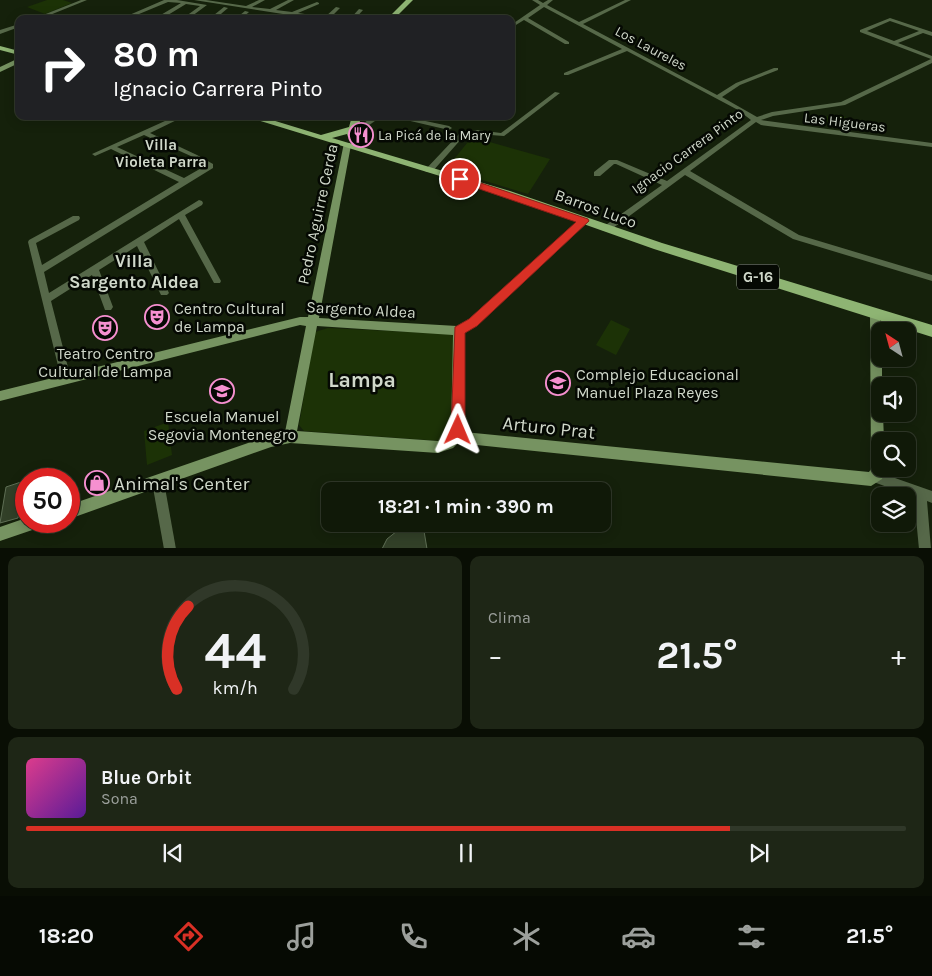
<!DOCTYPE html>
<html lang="es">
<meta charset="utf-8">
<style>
:root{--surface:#101908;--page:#1e2616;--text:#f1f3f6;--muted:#9ca09c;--line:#303829;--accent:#d93025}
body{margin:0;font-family:Karla,sans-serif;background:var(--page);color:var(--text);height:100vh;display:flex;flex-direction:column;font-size:19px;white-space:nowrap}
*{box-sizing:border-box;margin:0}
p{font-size:16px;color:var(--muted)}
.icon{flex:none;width:28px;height:28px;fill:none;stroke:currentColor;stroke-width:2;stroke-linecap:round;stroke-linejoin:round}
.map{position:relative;height:548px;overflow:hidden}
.panel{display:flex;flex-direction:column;gap:8px;padding:8px;background:#090e04;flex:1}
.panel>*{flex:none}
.banner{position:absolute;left:15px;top:15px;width:500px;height:105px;border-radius:10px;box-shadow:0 2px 12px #0003,0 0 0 1px var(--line);background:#202124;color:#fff;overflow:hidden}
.needle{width:32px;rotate:324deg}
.fabs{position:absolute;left:871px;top:322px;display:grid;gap:10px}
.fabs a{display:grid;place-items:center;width:45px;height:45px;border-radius:10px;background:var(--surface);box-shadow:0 2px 12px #0003,0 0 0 1px var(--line);font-size:25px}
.speed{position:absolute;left:15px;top:468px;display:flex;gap:10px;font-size:25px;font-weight:700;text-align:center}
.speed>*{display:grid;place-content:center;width:65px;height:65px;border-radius:50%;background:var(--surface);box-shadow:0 2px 12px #0003,0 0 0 1px var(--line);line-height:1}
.speed .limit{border:8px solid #d22;background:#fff;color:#111}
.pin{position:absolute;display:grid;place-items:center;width:42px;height:42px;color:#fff;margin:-21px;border:2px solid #fff;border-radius:50%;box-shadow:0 1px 5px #0007}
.me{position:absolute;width:55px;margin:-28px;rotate:1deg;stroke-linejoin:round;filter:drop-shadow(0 0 4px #0008)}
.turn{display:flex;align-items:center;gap:18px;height:105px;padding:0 15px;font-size:22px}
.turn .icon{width:65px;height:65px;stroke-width:2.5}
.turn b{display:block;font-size:35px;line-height:42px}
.big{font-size:38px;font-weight:700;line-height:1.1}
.panel .card{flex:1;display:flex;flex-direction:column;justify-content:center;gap:8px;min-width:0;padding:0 18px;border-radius:10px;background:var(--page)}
.panel .dial{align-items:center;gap:0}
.dial svg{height:130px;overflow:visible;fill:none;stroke:var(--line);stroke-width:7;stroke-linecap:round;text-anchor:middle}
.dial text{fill:var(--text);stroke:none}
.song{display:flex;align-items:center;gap:15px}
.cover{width:60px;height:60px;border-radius:8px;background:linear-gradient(135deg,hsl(330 70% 55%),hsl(270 70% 35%))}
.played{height:5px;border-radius:2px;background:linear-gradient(90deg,var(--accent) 80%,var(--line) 80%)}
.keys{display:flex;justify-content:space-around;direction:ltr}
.heat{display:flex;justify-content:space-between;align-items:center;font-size:28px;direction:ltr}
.panel .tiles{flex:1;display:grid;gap:8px;grid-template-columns:1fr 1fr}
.card:last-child{grid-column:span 2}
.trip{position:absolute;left:321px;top:482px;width:290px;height:50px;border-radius:10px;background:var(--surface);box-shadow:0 2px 12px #0003,0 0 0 1px var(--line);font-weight:700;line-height:50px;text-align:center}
.menu{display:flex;height:80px;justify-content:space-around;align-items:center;background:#060a03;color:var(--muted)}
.menu .icon{width:35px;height:35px}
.menu .current{color:var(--accent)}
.menu b{font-size:22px;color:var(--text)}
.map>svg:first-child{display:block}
</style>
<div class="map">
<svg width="932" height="549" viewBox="0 0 932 549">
<rect width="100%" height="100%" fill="#15210b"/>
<g fill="#1c3206">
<path d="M47 0H63L72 3 45 14 27 7Z"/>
<path d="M829 115H841L854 122 855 126C845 132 833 128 826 121L825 118Z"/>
<path d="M472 137 550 159 528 194 446 169Z"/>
<path d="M611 320 630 329 616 355 596 345Z"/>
<path d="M328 328 451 334 456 337 453 430 449 438 441 441 304 431 299 425 315 332Z"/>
<path d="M168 422 172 455 147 465 144 431Z"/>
</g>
<g fill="#324028" stroke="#5f6f55">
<path d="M21 482 18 498 22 497 18 518 0 523 6 487Z"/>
<path d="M396 524H414L415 527 423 525 427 549H382L387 539 397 531Z"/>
</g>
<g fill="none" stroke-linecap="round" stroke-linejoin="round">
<g fill="#566849" fill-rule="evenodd">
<path d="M81 0H87L40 19H33Z"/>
<path d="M164 0H177L207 5 188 19H182L200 6 186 4 163 18H159V16L181 3 168 2 127 19H120Z"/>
<path d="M194 0H206L246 6 259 0H265L252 7 270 9 288 0H294L276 10 292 12 317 2 319 3V4L298 13 325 17 336 7 340 8 329 19H315Z"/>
<path d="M532 0H538L543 3 548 0H553L547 5 579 22 625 0H631L583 24 717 95 736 83 774 68H778V70L740 85 722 97 757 117 772 112 841 102 931 59 860 32V30L890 18 932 32V36L923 33 898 43 932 56V63L845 105 773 116 761 120 932 143V147L761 125 756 122 690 171 799 235 932 275V281L793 239 685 175 609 231H603L602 229 603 227 662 185 616 164H614L600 176H594V172L609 160H617L667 181 751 120 738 110 627 51 568 75H564V73L622 49 544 7 528 18 569 42V44H565L524 20 511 28V25L540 5ZM890 21 919 31 894 41 867 31Z"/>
<path d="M224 7 228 8 215 19H209Z"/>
<path d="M359 9 363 10 355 19H350Z"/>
<path d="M245 11 249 12 241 19H235Z"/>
<path d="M19 24V27L0 34V30Z"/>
<path d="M555 92 560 93 504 136 477 134 463 137 432 172H426L425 170 459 134 477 130 501 133Z"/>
<path d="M176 116H185L150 133 197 155 213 164V168L44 272 49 293 199 200 202 201 203 203 202 205 185 215 221 281 220 283H214L179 219 144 242 169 293 167 295H161L137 246 99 270 113 307 111 310H105L92 275 51 301 71 379 70 382 66 384 62 382 28 242 29 240 73 216H79L80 218 79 220 36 243 42 265 179 182 111 149 95 156 92 154ZM144 135 193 157 205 166 184 178 117 147Z"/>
<path d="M374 116H382L365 128 353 131 350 129 361 125Z"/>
<path d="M389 116H402L449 126 452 128 449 130Z"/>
<path d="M875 471 932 491V503L927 501 931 549H919L914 497 871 481 869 477 871 473Z"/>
<path d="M158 476 162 478 164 482 176 549H164L152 482 154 478Z"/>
</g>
<g fill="#769361" fill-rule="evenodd">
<path d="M19 58V63L0 72V67Z"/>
<path d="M344 143H350L351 145 319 318 457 326 469 319 581 219H587L589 221 477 325 464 333V432L869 472 871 469 870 314 871 311 875 310 879 311 880 314V359H882V386H880V414H883L884 441H880V469H885L882 479 871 486 458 443 453 448 438 453 290 443 271 447 69 519V505L271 435 285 432 306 326 300 325 0 401V391L300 317H308ZM317 326 453 335 451 433 444 439 438 441 297 431Z"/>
<path d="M26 518V521H46L44 526 0 541V527Z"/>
</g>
<g fill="#8eb473" fill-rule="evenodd">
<path d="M406 0H413L394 19H387Z"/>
<path d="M0 46 19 51V55L0 50Z"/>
<path d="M244 116H259L321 135 349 127 352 116H362L354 137H348L347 134 332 138 510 191 662 243 932 325V337L654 249 502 195Z"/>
</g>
</g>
<path fill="#d93025" stroke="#8d1f18" d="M460 176 588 219 589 221 477 326 465 333V430L463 434 458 436 453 434 451 430 455 327 469 319 576 222 456 181 455 179Z"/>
<defs>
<symbol id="restaurant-ring" viewBox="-11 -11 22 22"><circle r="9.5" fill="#050903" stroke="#f690d0" stroke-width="1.5"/><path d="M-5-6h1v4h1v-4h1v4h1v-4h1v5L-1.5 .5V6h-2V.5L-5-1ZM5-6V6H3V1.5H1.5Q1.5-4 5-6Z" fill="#f690d0"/></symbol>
<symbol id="theatre-ring" viewBox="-11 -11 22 22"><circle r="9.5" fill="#050903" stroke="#f690d0" stroke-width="1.5"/><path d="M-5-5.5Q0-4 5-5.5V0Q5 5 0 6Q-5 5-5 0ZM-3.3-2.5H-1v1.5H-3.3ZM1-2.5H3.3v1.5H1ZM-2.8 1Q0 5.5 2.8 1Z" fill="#f690d0"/></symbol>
<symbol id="school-ring" viewBox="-11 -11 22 22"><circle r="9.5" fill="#050903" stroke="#f690d0" stroke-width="1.5"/><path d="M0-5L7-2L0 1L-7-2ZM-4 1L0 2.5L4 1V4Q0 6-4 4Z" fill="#f690d0"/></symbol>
<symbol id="shop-ring" viewBox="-11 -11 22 22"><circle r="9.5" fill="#050903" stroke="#f690d0" stroke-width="1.5"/><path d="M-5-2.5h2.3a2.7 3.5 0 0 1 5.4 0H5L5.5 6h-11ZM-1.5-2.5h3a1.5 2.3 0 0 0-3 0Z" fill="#f690d0"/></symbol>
</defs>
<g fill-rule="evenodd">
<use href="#restaurant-ring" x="347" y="121" width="28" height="28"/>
<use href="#theatre-ring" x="143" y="303" width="28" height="28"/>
<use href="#theatre-ring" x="91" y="314" width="28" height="28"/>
<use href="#school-ring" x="544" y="369" width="28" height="28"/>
<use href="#school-ring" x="208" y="377" width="28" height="28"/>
<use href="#shop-ring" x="83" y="469" width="28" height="28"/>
</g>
<g text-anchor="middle" stroke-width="5" stroke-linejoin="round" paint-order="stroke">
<g font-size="14" fill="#d0d8ca" stroke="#050903">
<text transform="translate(651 48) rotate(28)" y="5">Los Laureles</text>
<text transform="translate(845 122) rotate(7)" y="5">Las Higueras</text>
<text transform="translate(687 151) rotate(-36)" y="5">Ignacio Carrera Pinto</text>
</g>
<g font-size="14" fill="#d0d8ca" stroke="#050903" text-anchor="start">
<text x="378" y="140">La Picá de la Mary</text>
</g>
<g font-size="15" font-weight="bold" fill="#d0d8ca" stroke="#050903">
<text x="161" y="150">Villa<tspan x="161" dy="17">Violeta Parra</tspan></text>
</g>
<rect fill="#050903" stroke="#939a8e" stroke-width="1" x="737" y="264.5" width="42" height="25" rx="4"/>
<g font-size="15" font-weight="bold" fill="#d0d8ca">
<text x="758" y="282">G-16</text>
</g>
<g font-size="16" fill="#d0d8ca" stroke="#050903">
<text transform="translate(596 208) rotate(20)" y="6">Barros Luco</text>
<text transform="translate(317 214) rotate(-78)" y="6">Pedro Aguirre Cerda</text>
<text transform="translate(361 309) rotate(3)" y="6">Sargento Aldea</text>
</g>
<g font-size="16" fill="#d0d8ca" stroke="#050903" text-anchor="start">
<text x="174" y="314">Centro Cultural<tspan x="174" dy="18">de Lampa</tspan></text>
<text x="105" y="359" text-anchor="middle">Teatro Centro<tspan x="105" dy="18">Cultural de Lampa</tspan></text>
<text x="576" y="380">Complejo Educacional<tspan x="576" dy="18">Manuel Plaza Reyes</tspan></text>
<text x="222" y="422" text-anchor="middle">Escuela Manuel<tspan x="222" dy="18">Segovia Montenegro</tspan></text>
</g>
<g font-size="18" font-weight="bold" fill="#d0d8ca" stroke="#050903">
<text x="134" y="267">Villa<tspan x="134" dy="21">Sargento Aldea</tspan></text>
</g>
<g font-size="19" fill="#d0d8ca" stroke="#050903">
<text transform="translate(549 427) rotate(6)" y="7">Arturo Prat</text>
</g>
<g font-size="19" fill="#d0d8ca" stroke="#050903" text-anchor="start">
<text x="114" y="490">Animal's Center</text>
</g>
<g font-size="21" font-weight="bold" fill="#d0d8ca" stroke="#050903">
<text x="362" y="387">Lampa</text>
</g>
</g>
</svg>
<div class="fabs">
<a><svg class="needle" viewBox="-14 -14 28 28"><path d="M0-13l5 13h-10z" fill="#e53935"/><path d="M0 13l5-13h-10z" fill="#9ca09c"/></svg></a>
<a><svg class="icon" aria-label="sound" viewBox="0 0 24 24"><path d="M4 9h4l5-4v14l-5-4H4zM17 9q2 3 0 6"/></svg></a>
<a><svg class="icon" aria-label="search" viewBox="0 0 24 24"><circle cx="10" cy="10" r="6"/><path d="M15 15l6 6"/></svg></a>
<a><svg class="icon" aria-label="layers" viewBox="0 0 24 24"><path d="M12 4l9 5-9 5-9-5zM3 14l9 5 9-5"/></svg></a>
</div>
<div class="speed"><div class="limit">50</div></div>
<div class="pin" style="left:460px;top:179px;background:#d93025"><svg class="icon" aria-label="arrive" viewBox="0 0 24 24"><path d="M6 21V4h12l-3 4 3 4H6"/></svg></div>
<svg class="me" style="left:458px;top:430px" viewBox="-20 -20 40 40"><path d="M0-17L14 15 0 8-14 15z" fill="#d93025" stroke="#fff" stroke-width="4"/></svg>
<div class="trip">18:21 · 1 min · 390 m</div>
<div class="banner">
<div class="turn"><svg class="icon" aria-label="right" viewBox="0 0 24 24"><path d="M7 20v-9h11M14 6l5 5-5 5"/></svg><div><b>80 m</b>Ignacio Carrera Pinto</div></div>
</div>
</div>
<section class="panel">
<div class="tiles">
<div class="card dial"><svg viewBox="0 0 100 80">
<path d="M14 69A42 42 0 1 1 86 69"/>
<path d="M14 69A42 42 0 0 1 21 18" stroke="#d93025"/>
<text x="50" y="56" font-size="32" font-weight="700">44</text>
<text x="50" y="72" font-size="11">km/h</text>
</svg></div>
<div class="card"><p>Clima</p>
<div class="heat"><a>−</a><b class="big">21.5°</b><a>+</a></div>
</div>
<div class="card">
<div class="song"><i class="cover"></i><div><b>Blue Orbit</b><p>Sona</p></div></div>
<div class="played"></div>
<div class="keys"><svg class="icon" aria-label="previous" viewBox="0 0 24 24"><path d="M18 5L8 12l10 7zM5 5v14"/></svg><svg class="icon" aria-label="pause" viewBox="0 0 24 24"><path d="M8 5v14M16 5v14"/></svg><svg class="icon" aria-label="next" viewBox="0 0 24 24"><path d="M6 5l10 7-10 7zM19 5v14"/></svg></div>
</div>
</div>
</section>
<nav class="menu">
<b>18:20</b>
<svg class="icon current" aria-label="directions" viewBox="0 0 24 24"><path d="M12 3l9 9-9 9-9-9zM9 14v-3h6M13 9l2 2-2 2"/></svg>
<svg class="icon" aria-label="music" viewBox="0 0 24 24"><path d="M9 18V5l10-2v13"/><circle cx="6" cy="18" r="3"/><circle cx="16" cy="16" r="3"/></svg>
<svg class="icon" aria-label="phone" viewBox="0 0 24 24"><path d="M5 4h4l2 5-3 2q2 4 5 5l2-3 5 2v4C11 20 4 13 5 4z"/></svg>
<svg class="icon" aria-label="climate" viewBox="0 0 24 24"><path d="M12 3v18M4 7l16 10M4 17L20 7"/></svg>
<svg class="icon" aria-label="car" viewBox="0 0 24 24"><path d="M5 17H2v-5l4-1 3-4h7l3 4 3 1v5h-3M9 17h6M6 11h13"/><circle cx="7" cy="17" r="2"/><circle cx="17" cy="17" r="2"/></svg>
<svg class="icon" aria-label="filters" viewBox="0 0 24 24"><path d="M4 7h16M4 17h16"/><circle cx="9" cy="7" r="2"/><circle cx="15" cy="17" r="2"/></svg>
<b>21.5°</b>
</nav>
